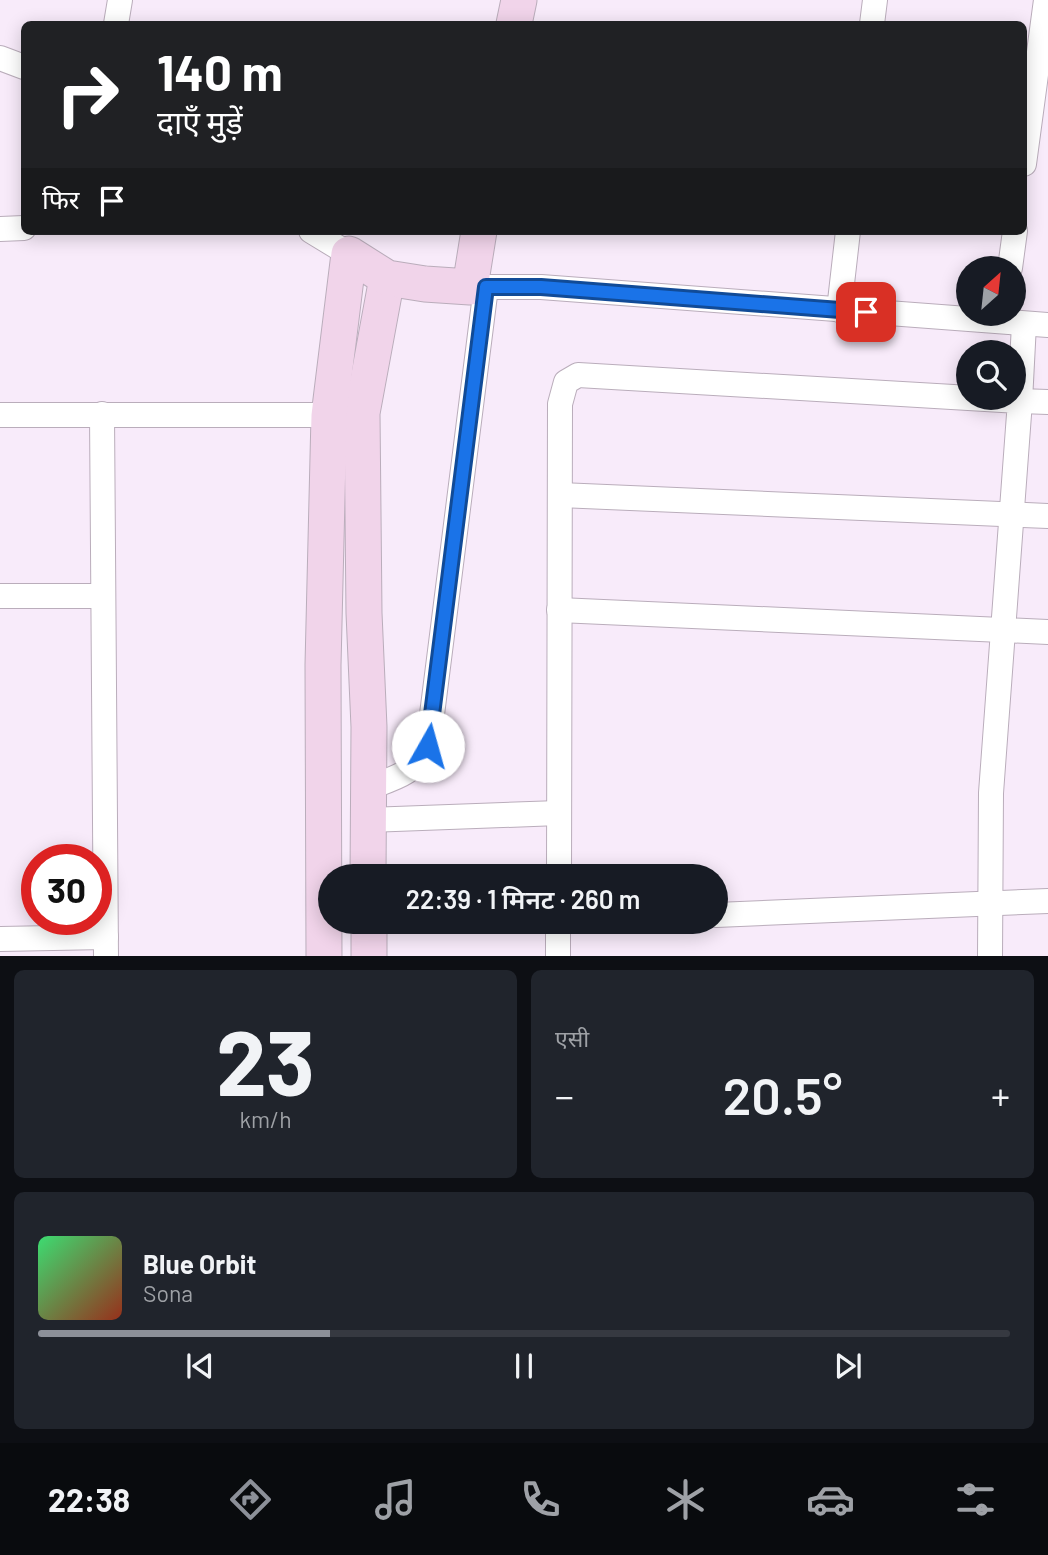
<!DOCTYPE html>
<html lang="hi">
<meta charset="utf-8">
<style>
:root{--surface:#171b24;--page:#20242c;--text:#f1f3f6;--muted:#9ea1a6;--line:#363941;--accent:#8c9099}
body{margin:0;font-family:Barlow,"Noto Sans Devanagari",sans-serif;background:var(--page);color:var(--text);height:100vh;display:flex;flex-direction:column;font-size:26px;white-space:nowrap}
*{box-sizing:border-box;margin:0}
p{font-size:23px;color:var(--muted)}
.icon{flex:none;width:38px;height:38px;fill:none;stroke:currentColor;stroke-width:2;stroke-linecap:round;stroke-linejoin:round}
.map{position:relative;height:956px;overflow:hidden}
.drawer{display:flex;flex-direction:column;gap:14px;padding:14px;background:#0d0f14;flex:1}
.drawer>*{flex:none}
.hud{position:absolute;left:21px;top:21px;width:1006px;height:214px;border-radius:10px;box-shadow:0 4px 18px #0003;background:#202124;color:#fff;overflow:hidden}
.needle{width:46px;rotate:27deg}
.buttons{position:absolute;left:956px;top:256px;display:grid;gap:14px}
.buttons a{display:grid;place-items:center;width:70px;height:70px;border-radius:50%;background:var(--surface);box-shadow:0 4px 18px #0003;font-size:35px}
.speed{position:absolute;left:21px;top:844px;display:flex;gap:14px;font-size:35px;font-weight:700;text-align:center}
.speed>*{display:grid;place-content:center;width:91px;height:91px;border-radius:50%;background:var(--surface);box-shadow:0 4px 18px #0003;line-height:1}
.speed .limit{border:10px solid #d22;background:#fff;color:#111}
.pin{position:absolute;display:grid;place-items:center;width:60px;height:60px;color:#fff;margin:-30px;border-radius:14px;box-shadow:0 4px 10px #0006}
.me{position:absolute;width:77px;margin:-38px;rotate:7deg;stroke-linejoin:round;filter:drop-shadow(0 0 5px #0008)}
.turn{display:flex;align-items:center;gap:24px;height:147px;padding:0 21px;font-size:32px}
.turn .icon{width:91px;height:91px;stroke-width:2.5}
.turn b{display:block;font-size:49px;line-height:60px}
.then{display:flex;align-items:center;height:66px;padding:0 21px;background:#0003;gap:14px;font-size:26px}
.big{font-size:52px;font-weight:600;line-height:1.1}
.drawer .widget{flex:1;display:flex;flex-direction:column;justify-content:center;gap:10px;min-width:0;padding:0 24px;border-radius:10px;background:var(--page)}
.drawer .dial{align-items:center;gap:0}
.dial b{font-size:91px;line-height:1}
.song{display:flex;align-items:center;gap:21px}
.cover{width:84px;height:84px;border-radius:10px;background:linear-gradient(135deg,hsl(140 70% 55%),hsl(10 70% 35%))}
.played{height:7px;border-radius:4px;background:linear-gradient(90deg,var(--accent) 30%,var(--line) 30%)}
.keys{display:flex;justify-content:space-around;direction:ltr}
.heat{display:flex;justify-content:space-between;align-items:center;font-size:38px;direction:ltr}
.drawer .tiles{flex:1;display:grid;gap:14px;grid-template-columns:1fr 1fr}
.widget:last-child{grid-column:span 2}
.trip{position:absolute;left:318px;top:864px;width:410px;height:70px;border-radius:35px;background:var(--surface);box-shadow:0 4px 18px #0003;font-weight:600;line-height:70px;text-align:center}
.menu{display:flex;height:112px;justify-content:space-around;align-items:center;background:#090b0e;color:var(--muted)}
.menu .icon{width:49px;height:49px}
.menu .current{color:var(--accent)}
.menu b{font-size:32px;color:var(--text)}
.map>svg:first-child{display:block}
</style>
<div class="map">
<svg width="1048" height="957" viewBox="0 0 1048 957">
<rect width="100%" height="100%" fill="#f8ebfa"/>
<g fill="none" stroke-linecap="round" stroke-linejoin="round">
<defs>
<g id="street">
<path d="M116 24 120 0"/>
<path d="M872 24 875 0"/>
<path d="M0 58 24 67"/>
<path d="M1024 164 1046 0"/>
<path d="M0 229 24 228"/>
<path d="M311 231 349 254"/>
<path d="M1010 268 1015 231"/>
<path d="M470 287H541L1048 325"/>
<path d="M839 310 848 231"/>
<path d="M1024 324 1020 401 1048 402"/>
<path d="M102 414 106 957"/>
<path d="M0 415H346"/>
<path d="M560 495 1048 516"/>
<path d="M0 596H103"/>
<path d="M559 610 1048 632"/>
<path d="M368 788C395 778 416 773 428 746L486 287"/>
<path d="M368 820 559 813"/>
<path d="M559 877 560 404 566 382 578 375 1020 401 991 793 990 957"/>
<path d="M716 915 1048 901"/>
<path d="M0 939 106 937"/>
<path d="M558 957V922"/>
</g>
<g id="secondary">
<path d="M514 24 519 0"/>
<path d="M368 877 369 727 364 613 362 413 387 278"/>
<path d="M369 922V957"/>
<path d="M324 957 323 665 329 416 349 254 387 278 425 284 470 287 479 231"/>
</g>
</defs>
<use href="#street" stroke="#baadbb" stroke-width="26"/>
<use href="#secondary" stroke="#baadbb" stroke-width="37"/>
<use href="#street" stroke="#fff" stroke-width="24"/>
<use href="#secondary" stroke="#f1d4ea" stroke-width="35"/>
</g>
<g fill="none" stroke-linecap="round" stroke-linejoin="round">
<defs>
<path id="route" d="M428 746 486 287H541L866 312"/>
</defs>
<use href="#route" stroke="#114b97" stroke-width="18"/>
<use href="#route" stroke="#1a73e8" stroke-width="12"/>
</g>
</svg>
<div class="buttons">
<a><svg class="needle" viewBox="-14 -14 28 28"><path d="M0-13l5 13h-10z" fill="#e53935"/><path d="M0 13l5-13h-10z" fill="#9ea1a6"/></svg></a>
<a><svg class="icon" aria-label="search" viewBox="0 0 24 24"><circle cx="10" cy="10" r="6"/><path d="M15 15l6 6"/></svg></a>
</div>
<div class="speed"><div class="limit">30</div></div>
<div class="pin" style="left:866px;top:312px;background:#d93025"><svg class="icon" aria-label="arrive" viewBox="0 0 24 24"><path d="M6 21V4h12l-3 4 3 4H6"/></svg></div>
<svg class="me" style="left:428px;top:746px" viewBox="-20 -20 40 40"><circle r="19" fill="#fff"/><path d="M0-13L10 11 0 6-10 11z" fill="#1a73e8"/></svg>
<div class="trip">22:39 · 1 मिनट · 260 m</div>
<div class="hud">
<div class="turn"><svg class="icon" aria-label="right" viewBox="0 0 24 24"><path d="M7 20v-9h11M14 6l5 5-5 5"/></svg><div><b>140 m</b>दाएँ मुड़ें</div></div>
<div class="then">फिर<svg class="icon" aria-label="arrive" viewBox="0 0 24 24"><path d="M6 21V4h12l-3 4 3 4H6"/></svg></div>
</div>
</div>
<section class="drawer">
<div class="tiles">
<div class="widget dial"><b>23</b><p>km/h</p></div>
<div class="widget"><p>एसी</p>
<div class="heat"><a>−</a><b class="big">20.5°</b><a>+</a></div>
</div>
<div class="widget">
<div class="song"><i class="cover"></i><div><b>Blue Orbit</b><p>Sona</p></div></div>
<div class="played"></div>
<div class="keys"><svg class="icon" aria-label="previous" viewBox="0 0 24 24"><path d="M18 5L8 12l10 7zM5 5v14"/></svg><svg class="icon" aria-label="pause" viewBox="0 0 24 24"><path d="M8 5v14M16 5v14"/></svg><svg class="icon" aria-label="next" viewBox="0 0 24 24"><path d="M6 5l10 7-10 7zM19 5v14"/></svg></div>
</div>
</div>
</section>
<nav class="menu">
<b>22:38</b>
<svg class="icon current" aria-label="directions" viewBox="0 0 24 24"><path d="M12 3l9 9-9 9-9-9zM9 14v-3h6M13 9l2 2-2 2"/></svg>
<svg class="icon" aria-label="music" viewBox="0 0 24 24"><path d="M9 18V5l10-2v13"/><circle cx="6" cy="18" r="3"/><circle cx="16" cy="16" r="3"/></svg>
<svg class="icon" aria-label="phone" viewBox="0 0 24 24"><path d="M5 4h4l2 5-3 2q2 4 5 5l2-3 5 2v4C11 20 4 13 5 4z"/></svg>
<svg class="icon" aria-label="climate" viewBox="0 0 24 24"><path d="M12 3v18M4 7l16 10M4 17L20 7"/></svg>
<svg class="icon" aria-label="car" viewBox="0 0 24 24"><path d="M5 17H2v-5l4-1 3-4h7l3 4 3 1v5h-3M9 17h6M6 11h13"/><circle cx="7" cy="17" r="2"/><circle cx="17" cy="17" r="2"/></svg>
<svg class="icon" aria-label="filters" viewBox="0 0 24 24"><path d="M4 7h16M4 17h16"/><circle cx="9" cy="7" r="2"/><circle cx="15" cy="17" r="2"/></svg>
</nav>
